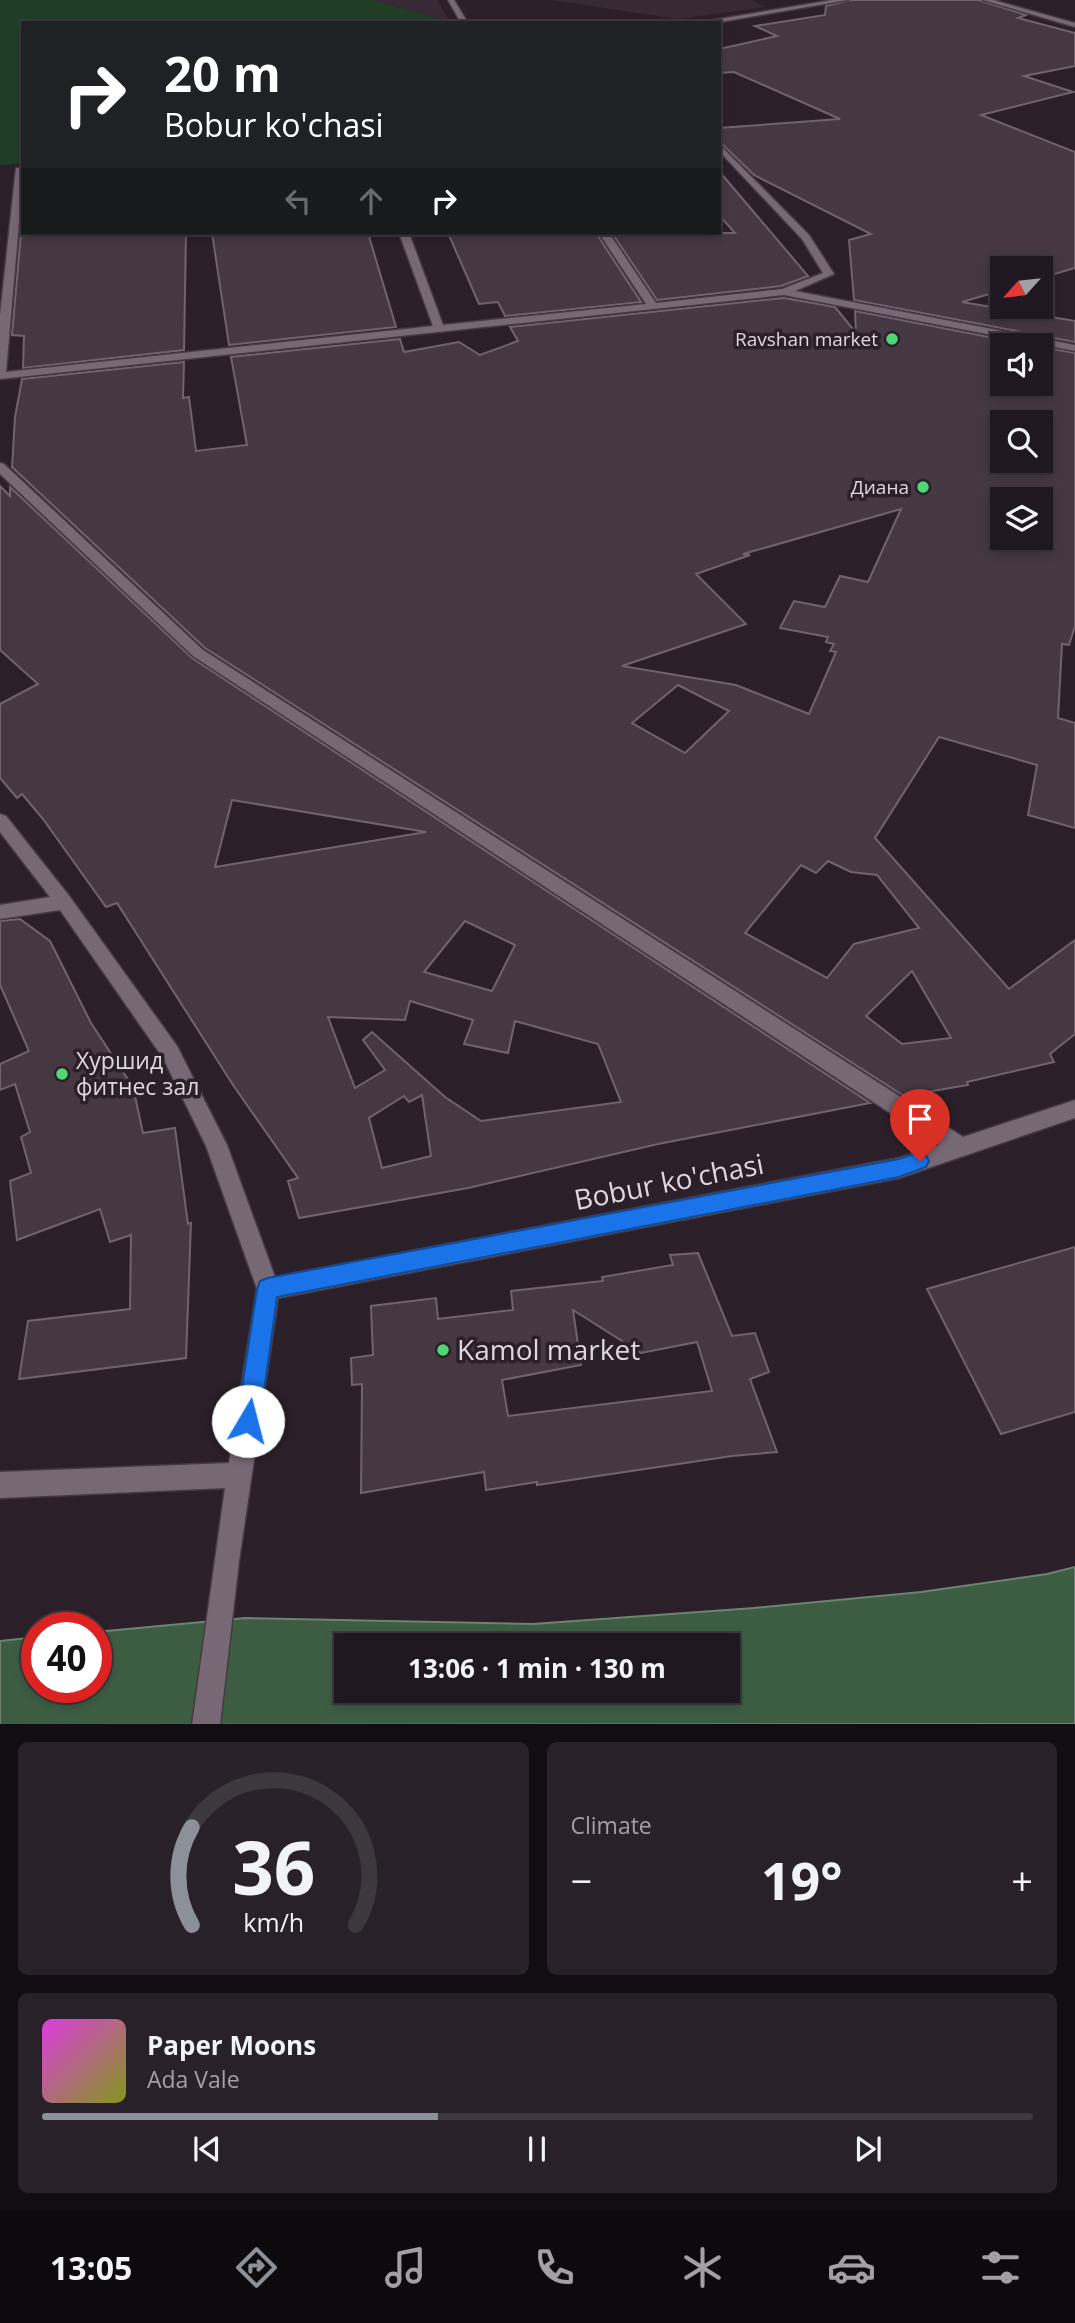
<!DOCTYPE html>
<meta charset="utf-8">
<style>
:root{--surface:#201820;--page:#282129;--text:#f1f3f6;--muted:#a2a0a5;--line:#3d373e;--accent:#8c9099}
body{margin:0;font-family:"Open Sans",sans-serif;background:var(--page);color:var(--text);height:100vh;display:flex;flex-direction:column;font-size:26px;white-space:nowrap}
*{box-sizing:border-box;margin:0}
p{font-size:23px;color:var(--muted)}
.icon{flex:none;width:38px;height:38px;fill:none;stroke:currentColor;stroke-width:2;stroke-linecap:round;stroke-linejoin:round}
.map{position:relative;height:1724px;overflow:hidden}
.details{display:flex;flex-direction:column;gap:18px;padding:18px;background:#120d12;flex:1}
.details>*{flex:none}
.top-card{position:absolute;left:21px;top:21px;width:700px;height:214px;border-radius:0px;box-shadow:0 4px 10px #0003,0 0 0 2px var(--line);background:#202124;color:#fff;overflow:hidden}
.needle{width:46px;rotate:243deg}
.buttons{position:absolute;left:990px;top:256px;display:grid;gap:14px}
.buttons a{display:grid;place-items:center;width:63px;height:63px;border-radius:0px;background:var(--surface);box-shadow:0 4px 10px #0003,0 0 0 2px var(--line);font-size:35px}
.speed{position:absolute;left:21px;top:1612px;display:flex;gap:14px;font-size:35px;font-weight:700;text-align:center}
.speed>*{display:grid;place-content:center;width:91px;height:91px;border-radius:50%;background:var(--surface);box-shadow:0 4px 10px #0003,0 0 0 2px var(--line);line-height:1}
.speed .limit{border:10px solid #d22;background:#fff;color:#111}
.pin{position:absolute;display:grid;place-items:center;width:60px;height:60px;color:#fff;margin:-72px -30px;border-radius:50% 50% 50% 0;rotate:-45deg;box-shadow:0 0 7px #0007}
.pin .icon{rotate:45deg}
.me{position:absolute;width:77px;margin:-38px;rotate:8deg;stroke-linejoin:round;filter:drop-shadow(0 0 5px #0008)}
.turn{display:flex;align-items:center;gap:24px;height:147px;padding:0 28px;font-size:32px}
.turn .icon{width:91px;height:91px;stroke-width:2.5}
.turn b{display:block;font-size:49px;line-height:60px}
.lanes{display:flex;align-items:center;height:66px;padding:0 28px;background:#0003;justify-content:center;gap:35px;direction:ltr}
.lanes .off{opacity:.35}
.big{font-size:52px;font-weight:700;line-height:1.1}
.details .widget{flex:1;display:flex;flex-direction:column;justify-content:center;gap:10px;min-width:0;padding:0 24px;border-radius:10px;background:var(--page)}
.details .dial{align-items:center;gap:0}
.dial svg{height:182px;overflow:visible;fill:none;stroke:var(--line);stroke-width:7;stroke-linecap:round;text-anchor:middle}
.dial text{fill:var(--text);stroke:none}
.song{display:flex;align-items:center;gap:21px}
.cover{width:84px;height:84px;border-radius:10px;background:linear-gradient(135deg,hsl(300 70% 55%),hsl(70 70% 35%))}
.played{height:7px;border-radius:4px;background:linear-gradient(90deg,var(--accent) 40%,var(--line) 40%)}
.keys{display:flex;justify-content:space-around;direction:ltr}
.heat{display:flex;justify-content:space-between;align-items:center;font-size:38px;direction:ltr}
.details .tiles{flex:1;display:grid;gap:18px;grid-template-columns:1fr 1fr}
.widget:last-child{grid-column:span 2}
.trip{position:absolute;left:334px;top:1633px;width:406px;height:70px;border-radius:0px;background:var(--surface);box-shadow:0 4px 10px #0003,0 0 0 2px var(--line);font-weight:700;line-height:70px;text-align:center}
.tab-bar{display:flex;height:112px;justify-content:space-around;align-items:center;background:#0d0a0d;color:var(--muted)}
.tab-bar .icon{width:49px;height:49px}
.tab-bar .selected{color:var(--accent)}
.tab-bar b{font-size:32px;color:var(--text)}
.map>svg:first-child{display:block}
</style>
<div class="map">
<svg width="1075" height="1725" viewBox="0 0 1075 1725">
<rect width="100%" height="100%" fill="#2b202a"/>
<g fill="#382936">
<path d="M373 0H437L450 22Z"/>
<path d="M551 0H753L765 7 678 19Z"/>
</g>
<path fill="#203d26" d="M0 0H373L450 22 23 23V164L0 165Z"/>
<path fill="#3d5d43" stroke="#6e8271" stroke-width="2" fill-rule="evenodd" d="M1075 1567V1724L0 1725V1641L37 1637V1687H96V1632L245 1618 533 1624 754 1608 921 1592 1047 1574ZM346 1645H728V1690H346Z"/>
<g fill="#453843" stroke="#70626e" stroke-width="2" fill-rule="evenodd">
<path d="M851 0H979L1026 15 1018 18 1075 33V66L1024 76 1073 92 981 115 1075 152V268L1041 278V268H1003V290L962 302 1075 321V342L854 300 849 240 871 234 754 175 719 141V128L840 119 734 72 719 73V49L777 36 755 26 825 15 826 6Z"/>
<path d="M719 171 808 276 781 286 657 300 612 233H735L719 215Z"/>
<path d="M21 233H186L184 350 23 368 24 336 12 335Z"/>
<path d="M212 233H368L396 327 229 345Z"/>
<path d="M448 233H596L641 302 505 316 498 302 479 304Z"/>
<path d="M784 298 835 307 856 333 855 311 1029 345H1003V383H1041V347L1075 353V626L1069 645 1062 644 1058 718 1075 723V828L1028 815 1037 765 939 737 875 838 1009 989 1075 940V1034L1050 1054 1054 1062 967 1082 968 1085 904 1096 205 648 12 467 15 417 22 379 184 362 183 398 189 397 196 451 247 445 231 357 400 339 404 352 459 342 480 355 518 341 510 327ZM1003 422H1041V460H1003ZM1003 499H1041V537H1003ZM901 509 868 582 840 576 825 607 794 601 780 628 828 637 826 642 834 644 830 651 836 652 809 714 736 685 622 666 746 624 696 574 750 555 743 554ZM678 685 729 711 685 753 632 723ZM828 861 851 872 877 875 919 928 854 944 827 978 745 933 801 865 816 873ZM912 971 951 1038 902 1044 866 1016Z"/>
<path d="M0 486 10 496V487L192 658 870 1103 658 1144 468 1188 299 1218 288 1181 298 1178 233 1085 117 903 106 907 43 819 22 794 17 798 0 778V704L38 684 0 650ZM232 800 426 832 215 867ZM465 921 515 945 492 991 424 972ZM410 1001 473 1020 464 1044 508 1053 515 1021 598 1044 621 1102 481 1121 445 1097 372 1032 363 1040 385 1070 355 1088 328 1017 405 1020ZM422 1095 431 1156 382 1168 369 1118 404 1096 409 1102Z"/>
<path d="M20 919 50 941 91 1023 133 1087 143 1133 175 1128 188 1224 191 1223 186 1358 19 1379 28 1321 130 1309 131 1235 110 1242 100 1209 17 1240 10 1181 31 1173 21 1137 30 1132 15 1084 0 1090V1064L29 1051 0 985V921Z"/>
<path d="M1075 1247V1412L1001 1434 927 1289Z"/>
<path d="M698 1253 732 1336 755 1333 769 1372 750 1379 777 1452 732 1456 537 1485V1482L486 1490 484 1472 361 1493 362 1384 352 1385 351 1358 373 1355 371 1306 436 1298 438 1319 513 1310 511 1291 603 1281 602 1277 673 1265 670 1255ZM573 1310 641 1353 697 1342 712 1391 508 1416 502 1380 581 1365Z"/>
</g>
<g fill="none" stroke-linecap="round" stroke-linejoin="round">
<defs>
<g id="minor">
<path d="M448 0H454L468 23H461Z"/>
<path d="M832 0H848L714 23H696Z"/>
<path d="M983 0H993L1075 23V27Z"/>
<path d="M719 144 809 235 834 274 795 291 1075 345V351L784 295 0 379V315L16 168H22L23 177 6 372 433 326 399 233H409L443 325 646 304 599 233H609L656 303 782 289 823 273 802 239 719 151Z"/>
<path d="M0 463 4 464 203 650 963 1137 1075 1100V1118L899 1178 278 1298 239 1561 220 1725H192L225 1488 0 1498V1472L229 1463 257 1289 206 1146 163 1058 60 910 0 919V905L50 897 0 832V814L6 816 70 897 177 1046 227 1145 275 1277 899 1158 939 1145 193 656 0 474Z"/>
</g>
</defs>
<use href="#minor" stroke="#453a43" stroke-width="3"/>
<use href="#minor" fill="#766874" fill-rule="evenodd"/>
</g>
<path fill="#1a73e8" stroke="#114b97" stroke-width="2" d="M920 1152 926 1155 929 1161 926 1167 899 1177 277 1297 260 1421 256 1429 248 1433 241 1429 237 1421 257 1289 260 1281 268 1278 899 1159Z"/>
<g fill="#4fd675" stroke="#2b202a" stroke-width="2.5">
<circle cx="892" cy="339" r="7"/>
<circle cx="923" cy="487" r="7"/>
<circle cx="62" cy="1074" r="7"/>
<circle cx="443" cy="1350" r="7"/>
</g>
<g text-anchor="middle" stroke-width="7" stroke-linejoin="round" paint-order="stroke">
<g font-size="19" fill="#dfd7dd" stroke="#2b202a" text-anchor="end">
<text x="878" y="346">Ravshan market</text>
<text x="909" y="494">Диана</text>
</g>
<g font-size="23" fill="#dfd7dd" stroke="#2b202a" text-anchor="start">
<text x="76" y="1069">Хуршид<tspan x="76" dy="26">фитнес зал</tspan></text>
</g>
<g font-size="28" fill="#dfd7dd" stroke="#2b202a">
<text transform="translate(669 1182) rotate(-11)" y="10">Bobur ko'chasi</text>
</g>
<g font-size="28" fill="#dfd7dd" stroke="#2b202a" text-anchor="start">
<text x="457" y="1360">Kamol market</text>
</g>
</g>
</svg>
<div class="buttons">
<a><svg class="needle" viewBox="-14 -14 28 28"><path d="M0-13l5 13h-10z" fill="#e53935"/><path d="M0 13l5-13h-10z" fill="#a2a0a5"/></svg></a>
<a><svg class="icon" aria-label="sound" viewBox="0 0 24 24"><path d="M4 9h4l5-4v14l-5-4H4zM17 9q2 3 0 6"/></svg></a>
<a><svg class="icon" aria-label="search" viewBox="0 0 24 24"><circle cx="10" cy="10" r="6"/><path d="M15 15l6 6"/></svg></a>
<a><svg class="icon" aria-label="layers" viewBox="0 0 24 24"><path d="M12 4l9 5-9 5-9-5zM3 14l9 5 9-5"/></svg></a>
</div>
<div class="speed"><div class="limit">40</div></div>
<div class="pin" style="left:920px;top:1161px;background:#d93025"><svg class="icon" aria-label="arrive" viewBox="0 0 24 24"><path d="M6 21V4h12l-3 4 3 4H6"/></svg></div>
<svg class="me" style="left:248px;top:1421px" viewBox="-20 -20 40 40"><circle r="19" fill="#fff"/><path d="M0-13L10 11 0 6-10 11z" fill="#1a73e8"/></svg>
<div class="trip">13:06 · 1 min · 130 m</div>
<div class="top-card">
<div class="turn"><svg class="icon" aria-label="right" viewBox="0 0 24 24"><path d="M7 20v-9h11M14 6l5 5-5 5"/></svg><div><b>20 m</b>Bobur ko'chasi</div></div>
<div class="lanes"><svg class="icon off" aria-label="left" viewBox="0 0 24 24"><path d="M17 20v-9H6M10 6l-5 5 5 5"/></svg><svg class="icon off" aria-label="ahead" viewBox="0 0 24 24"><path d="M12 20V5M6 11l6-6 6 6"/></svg><svg class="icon" aria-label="right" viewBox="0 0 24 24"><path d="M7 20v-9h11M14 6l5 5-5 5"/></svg></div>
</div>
</div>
<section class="details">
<div class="tiles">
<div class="widget dial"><svg viewBox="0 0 100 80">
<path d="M14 69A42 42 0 1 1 86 69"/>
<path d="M14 69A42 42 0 0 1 14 26" stroke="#8c9099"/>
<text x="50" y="56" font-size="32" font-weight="700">36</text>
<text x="50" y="72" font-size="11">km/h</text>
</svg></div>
<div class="widget"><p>Climate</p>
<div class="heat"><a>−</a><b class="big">19°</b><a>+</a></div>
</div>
<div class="widget">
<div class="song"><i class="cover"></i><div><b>Paper Moons</b><p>Ada Vale</p></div></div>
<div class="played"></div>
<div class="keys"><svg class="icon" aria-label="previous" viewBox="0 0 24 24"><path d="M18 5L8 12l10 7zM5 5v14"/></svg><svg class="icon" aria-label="pause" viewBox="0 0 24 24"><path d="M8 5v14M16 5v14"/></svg><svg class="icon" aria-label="next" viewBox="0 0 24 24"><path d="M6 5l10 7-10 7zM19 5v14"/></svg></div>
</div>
</div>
</section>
<nav class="tab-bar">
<b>13:05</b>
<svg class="icon selected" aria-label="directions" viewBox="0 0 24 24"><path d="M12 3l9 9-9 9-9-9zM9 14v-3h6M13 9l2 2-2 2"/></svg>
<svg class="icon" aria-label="music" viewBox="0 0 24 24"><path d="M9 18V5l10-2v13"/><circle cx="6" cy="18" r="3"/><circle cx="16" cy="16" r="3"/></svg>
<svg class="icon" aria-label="phone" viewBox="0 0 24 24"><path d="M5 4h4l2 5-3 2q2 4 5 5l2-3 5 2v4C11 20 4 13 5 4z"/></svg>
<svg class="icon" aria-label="climate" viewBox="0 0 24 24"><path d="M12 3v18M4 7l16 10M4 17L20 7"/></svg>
<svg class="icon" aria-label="car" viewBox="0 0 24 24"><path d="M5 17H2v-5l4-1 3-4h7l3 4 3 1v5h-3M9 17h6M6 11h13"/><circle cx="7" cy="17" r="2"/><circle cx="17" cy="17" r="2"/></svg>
<svg class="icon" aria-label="filters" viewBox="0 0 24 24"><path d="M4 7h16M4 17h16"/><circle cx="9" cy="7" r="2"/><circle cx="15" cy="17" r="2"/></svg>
</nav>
